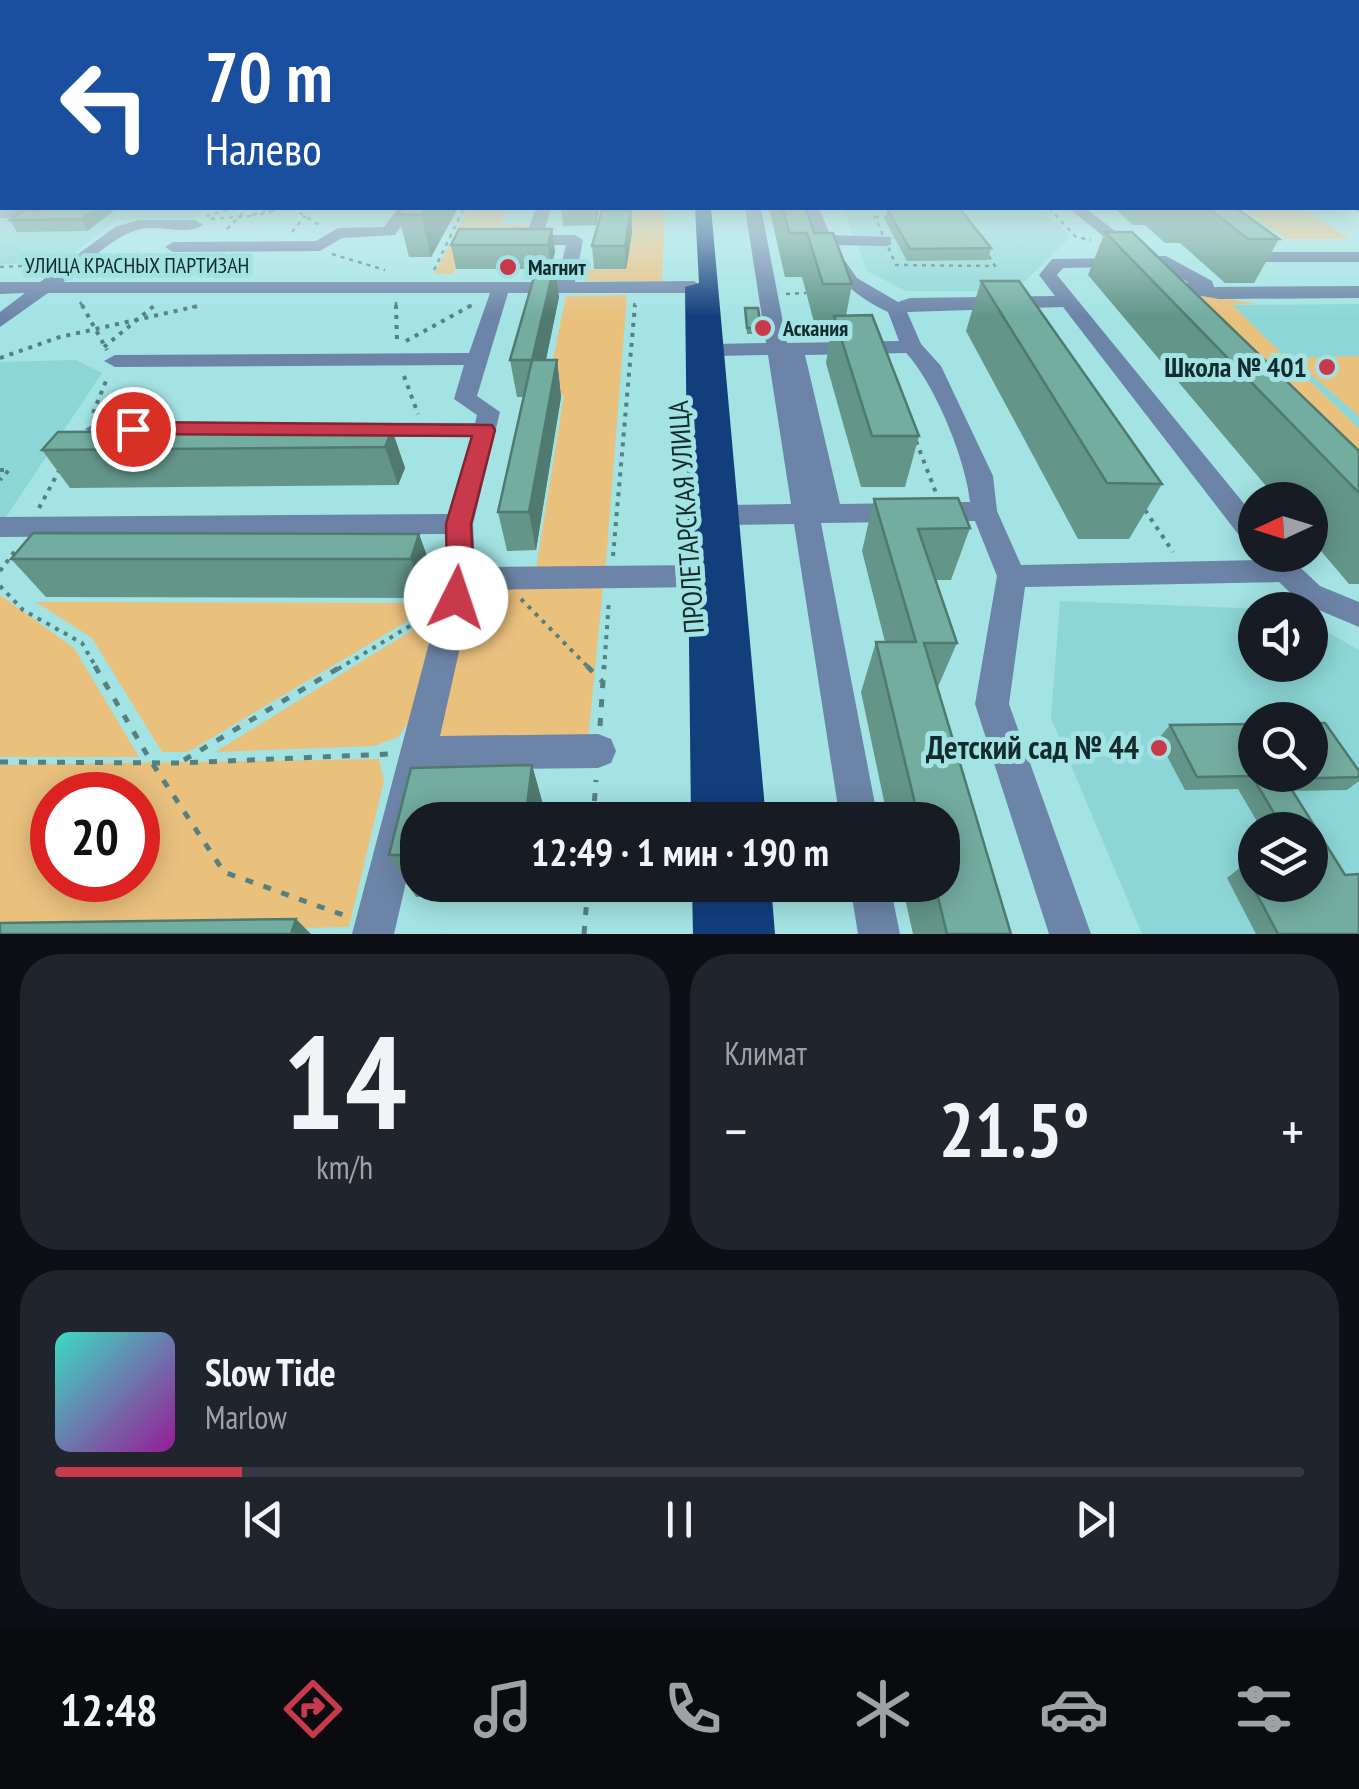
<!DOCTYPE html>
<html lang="ru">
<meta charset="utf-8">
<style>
:root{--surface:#171b24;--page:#20242c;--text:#f1f3f6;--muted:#9ea1a6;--line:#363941;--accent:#c9394c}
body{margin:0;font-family:"PT Sans Narrow",sans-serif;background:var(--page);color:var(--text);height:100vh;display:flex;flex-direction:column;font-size:38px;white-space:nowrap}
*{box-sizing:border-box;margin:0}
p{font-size:32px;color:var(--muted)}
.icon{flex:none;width:55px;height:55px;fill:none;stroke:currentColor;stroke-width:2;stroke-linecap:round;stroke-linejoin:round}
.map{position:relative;height:934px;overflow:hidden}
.sheet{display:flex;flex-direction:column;gap:20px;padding:20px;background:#0d0f14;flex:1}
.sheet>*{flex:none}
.hud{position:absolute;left:0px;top:0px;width:1360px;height:210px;box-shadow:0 5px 25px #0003;background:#1a4fa0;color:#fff;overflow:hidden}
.needle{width:65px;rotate:266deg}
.fabs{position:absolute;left:1238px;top:482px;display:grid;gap:20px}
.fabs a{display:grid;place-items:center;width:90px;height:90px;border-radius:50%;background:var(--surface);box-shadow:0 5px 25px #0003;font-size:50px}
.speed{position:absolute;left:30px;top:772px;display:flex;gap:20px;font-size:50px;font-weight:700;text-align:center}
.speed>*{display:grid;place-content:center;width:130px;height:130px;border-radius:50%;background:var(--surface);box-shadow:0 5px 25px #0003;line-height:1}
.speed .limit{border:15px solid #d22;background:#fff;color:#111}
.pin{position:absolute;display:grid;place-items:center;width:85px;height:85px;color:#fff;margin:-42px;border:5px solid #fff;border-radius:50%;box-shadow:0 2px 10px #0007}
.me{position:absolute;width:110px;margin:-55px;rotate:4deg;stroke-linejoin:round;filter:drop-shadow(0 0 8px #0008)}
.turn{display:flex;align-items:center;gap:35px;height:210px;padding:0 40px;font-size:45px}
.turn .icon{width:130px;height:130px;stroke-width:2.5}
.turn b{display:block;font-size:70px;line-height:85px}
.big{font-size:75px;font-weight:600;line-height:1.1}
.sheet .card{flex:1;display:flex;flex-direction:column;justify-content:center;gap:15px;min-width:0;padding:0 35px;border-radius:40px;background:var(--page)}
.sheet .dial{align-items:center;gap:0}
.dial b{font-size:130px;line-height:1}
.song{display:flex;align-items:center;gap:30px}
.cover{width:120px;height:120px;border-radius:15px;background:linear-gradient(135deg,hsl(170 70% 55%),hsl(300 70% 35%))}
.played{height:10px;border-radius:5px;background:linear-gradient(90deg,var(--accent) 15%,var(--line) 15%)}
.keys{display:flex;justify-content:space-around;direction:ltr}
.heat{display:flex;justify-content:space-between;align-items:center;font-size:55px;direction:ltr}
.sheet .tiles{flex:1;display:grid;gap:20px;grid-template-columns:1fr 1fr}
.card:last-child{grid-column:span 2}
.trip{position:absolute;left:400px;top:802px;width:560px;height:100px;border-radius:40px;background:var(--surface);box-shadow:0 5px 25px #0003;font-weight:600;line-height:100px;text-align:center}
.menu{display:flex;height:160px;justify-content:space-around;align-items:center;background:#090b0e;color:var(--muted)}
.menu .icon{width:70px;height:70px}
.menu .selected{color:var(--accent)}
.menu b{font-size:45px;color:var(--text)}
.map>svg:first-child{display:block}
</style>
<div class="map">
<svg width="1359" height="934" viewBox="0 0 1359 934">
<rect width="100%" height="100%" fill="#a3e3e4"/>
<g fill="#8dd6d7" fill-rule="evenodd">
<path d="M11 208H206L193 219 117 220 62 263 0 264V215Z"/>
<path d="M843 208H1041L1071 236 1015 291H906L867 271Z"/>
<path d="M1359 304V429L1231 305Z"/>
<path d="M76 360 102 373 0 526V362Z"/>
<path d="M1060 601 1290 610H1255V665H1310V622L1359 650V934H1142L1051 718ZM1255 720H1310V775H1255ZM1255 830H1310V885H1255Z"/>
</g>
<g fill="#eac07d" fill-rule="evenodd">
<path d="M469 208H508L501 224 526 225 521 235 469 244 453 274H434Z"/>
<path d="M599 208H665L662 281H585L576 277 575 270 626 269 596 225Z"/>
<path d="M1242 208H1302L1350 239H1286Z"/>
<path d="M1168 289 1257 304 1232 305 1359 429V482Z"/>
<path d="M627 295 605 574 535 575 564 395 546 394 566 296Z"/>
<path d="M1359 356V416L1292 358Z"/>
<path d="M603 586 588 741 430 743 463 595 479 587Z"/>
<path d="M0 595 74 648 139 757H0Z"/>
<path d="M36 602 438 603 188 752H162L92 638Z"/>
<path d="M435 616 412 717 398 737 374 746 215 752Z"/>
<path d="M379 759 384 781 349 927 0 934V765ZM52 795H138V880H52Z"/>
</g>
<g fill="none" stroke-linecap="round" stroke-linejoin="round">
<g stroke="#558081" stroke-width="2.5" stroke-dasharray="4 5" stroke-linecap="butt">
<path d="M292 208 321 226"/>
<path d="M1049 208 1076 237 1091 240"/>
<path d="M269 210 270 213 250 215Z"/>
<path d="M271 211 288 208"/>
<path d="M206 216 234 208"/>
<path d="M875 217H964L995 266 896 265Z"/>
<path d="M211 219 251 216"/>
<path d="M227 229 248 208"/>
<path d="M292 232 305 216"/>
<path d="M332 254 385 270"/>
<path d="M0 267 45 265"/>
<path d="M434 270 464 208"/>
<path d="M786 294 806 293"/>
<path d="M80 302 83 307"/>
<path d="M396 302V307"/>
<path d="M192 307 198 306"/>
<path d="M468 307 472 305"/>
<path d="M634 307 635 301"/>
</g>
<g stroke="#558081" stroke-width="4" stroke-dasharray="4 6" stroke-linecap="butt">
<path d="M82 305 107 350"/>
<path d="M396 305 397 342"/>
<path d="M406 341 472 305"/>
<path d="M104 347 155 305"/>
<path d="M0 358 60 337 198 306"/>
<path d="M404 376 418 414"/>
<path d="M93 413 108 376"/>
<path d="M916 441 936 493"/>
<path d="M0 470H9L0 480"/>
<path d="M39 508 60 469"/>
<path d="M1145 510 1173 552"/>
<path d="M613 556 635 305"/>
<path d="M0 571 18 547"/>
<path d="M0 586 23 610 82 643 97 669"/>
<path d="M521 599 590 669"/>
<path d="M478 618 497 601"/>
<path d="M338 669 425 617"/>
<path d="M604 669 609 600"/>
</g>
<g stroke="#558081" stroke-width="5" stroke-dasharray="8 11" stroke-linecap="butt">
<path d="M95 666 152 763 224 872 346 916"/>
<path d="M587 666 602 681"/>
<path d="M600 726 604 666"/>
<path d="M184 760 342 666"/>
<path d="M0 762 180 763 390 754"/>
<path d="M593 820 596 780"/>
<path d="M584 934 588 885"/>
</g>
<g fill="#6c84a7" fill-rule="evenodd">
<path d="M1358 202 1359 203V213L1351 208H1358Z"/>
<path d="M0 208H47L55 213 47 218H0Z"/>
<path d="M398 208H413L395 235 342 238 320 251 173 252 165 247 173 242 316 241 338 228 384 227Z"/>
<path d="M536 208H551L543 235H575L583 240 575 282 694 281 703 287 694 293H508L477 396 500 412 473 524 475 567 703 565 713 568 718 576 713 584 703 587 473 590 440 736 598 734 611 739 616 751 611 763 598 768 432 770 394 934H352L446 579V534L0 537V517L448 514 471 437 97 436 85 429 97 422 475 423 477 415 454 399 464 365 115 367 104 361 115 355 469 353 490 293H48L0 327V312L25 293 0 294V282H40L115 227 139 220H195L203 225C187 236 161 225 141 229 113 235 86 265 63 282H557L566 245H519L511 240 526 235Z"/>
<path d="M745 208H761L787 343 899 341 888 312C841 290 817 257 805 208H819L830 235 891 237V245L885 246 834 245 857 278 898 302 910 298 1055 296 1039 275 1052 259 1121 258 1131 268 1128 272H1116L1111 267 1063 268 1057 275 1255 517V546L1245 543 1063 307 907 312 921 344 941 366 993 476 997 511 1021 565 1260 560 1261 555H1287L1320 586 1359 602V627L1300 602 1279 582 1025 587 1009 704 1091 934H1049L975 704 997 576 975 521 821 523 878 820H840L794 524 727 525 718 522 714 515 718 508 727 505 791 504 768 355 714 356 704 350 714 344 766 343ZM906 353C935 384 966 460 970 502L840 504 805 355Z"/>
<path d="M1068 208H1085L1140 250 1126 254Z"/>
<path d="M1235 247 1248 252H1359V262H1245L1226 252Z"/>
<path d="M1166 256 1212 281 1214 287 1359 286V298L1219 299 1151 287V279L1189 283 1162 266H1147L1138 261 1147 256Z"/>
<path d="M850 885H890L900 934H858Z"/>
</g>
<g fill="#123e7c" fill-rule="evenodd">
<path d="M695 208H711L766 820H691L685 287 699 283Z"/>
<path d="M692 885H771L775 934H693Z"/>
</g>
</g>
<g fill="#639589">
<path d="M117 208 87 231 17 232 10 220Z"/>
<path d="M458 208 431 257H409L398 214Z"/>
<path d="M561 208H599L596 225 563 226Z"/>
<path d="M769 208H806L814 233 852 284 846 316 919 436 905 487H861L826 363 831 330H816L802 277H785Z"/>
<path d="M1114 208H1234L1279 239 1254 283H1225L1180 243H1165L1145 225H1133Z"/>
<path d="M887 209 991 248 988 260 907 261 885 220Z"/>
<path d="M631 210 632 233 626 269H594L592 246Z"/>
<path d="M552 229 555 252 552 263 559 297 546 360H557L561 397 536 550 507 551 498 512 524 397H517L510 360 536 269H456L451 245Z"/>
<path d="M1105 232 1359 451V584H1349L1310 538V500H1278L1088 275Z"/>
<path d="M981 281 1162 484 1129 539H1078L966 331Z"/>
<path d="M745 308 761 328V334H747Z"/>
<path d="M392 430 405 468 398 485 70 488 42 450Z"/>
<path d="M874 499 970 528 951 580H935L957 643 937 689 1011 934H913L902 885H942V820H888L861 692 876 642H885L862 551Z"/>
<path d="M419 534 433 573 425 598 46 597 11 559Z"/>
<path d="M1170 725 1359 771V781L1347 790 1292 791 1359 934H1256L1227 878 1242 866 1310 885V830H1262L1238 789 1185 790 1158 739Z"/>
<path d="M532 765 545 812 544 820H418V885H467L465 896 416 897 389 855 411 768Z"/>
</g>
<g fill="#50796f">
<path d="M97 208H117L87 231 81 219Z"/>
<path d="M425 208H458L431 257 421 215Z"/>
<path d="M595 208H599L596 225Z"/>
<path d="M631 210 632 233 626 269 625 246Z"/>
<path d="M552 229 555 252 551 269 548 245Z"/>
<path d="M555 263 559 297 538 397 532 360Z"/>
<path d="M557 360 561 397 536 550 529 512Z"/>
<path d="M392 430 405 468 398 485 385 447Z"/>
<path d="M419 534 433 573 425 598 411 559Z"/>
<path d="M532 765 545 812 544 820H528L526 815Z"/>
<path d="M459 885H467L465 896Z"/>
<path d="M296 919 311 934H291Z"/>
</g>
<g fill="#73ad9f" stroke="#50796f" stroke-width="2.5">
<path d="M46 208H97L81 219 10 220 24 210H40Z"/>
<path d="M402 208H425L421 215 398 214Z"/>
<path d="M783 208H806L814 233H833L852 284H823L807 233H789Z"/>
<path d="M959 208 991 248 910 249 887 209Z"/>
<path d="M1208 208H1234L1242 212 1279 239H1248Z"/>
<path d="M602 210H631L625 246H592Z"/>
<path d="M459 229H552L548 245H451Z"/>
<path d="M1105 232H1132L1359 451V493Z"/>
<path d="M538 263H555L532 360H510Z"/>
<path d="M981 281H1019L1162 484 1107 483Z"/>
<path d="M745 308H758L761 328H747Z"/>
<path d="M872 315 919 436H872L834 316Z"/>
<path d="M532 360H557L529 512H498Z"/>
<path d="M392 430 385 447 42 450 58 432Z"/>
<path d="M958 498 970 528 918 529 957 643H924L1011 934H947L935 885H942V820H919L876 642H916L874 499Z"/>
<path d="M33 533 419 534 411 559H11Z"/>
<path d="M1310 723H1325L1359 771V777L1285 779 1345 875 1359 874V934H1278L1242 866H1255V885H1310V830H1284L1252 776 1197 777 1170 725 1255 724V775H1310Z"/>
<path d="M532 765 526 815 450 817 449 820H418V855H389L411 768Z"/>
<path d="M296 919 291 934H0V923Z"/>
</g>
<linearGradient id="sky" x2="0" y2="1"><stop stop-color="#6fa8a5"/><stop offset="0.59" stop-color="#d6f2f3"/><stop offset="1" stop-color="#d6f2f3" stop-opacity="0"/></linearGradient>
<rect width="1359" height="317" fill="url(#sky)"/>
<path fill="#c9394c" stroke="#832531" stroke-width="2.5" d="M133 422 492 425 495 430 471 524 474 579 466 606 456 609 447 606 443 598 447 579 446 524 472 436 125 434 122 429 125 424Z"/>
<g fill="#c9394c" stroke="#a3e3e4" stroke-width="4">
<circle cx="508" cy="267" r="10"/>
<circle cx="763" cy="328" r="10"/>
<circle cx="1327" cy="367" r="10"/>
<circle cx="1159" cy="748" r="10"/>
</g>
<g text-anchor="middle" stroke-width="10" stroke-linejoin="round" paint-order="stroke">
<g font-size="22" fill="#122c2d" stroke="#a3e3e4">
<text x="137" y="273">УЛИЦА КРАСНЫХ ПАРТИЗАН</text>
</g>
<g font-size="22" font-weight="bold" fill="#122c2d" stroke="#a3e3e4" text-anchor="start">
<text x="528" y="275">Магнит</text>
<text x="783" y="336">Аскания</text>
</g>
<g font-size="28" font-weight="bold" fill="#122c2d" stroke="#a3e3e4" text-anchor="end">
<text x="1307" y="377">Школа № 401</text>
</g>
<g font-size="28" fill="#122c2d" stroke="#a3e3e4">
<text transform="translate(686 517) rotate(-94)" y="10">ПРОЛЕТАРСКАЯ УЛИЦА</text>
</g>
<g font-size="32" font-weight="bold" fill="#122c2d" stroke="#a3e3e4" text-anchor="end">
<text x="1139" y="759">Детский сад № 44</text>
</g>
</g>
</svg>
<div class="fabs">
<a><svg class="needle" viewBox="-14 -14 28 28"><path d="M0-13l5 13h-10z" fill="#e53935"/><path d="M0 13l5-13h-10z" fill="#9ea1a6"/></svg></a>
<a><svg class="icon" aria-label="sound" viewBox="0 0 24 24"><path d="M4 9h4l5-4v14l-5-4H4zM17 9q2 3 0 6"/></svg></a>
<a><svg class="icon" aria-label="search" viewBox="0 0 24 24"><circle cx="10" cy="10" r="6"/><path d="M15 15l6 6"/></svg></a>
<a><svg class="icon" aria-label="layers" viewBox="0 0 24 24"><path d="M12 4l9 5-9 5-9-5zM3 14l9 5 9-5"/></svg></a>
</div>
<div class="speed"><div class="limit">20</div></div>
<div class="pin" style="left:133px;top:429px;background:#d93025"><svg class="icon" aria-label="arrive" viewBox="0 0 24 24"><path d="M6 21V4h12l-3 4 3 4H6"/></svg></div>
<svg class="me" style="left:456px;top:598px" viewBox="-20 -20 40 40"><circle r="19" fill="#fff"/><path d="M0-13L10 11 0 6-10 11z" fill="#c9394c"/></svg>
<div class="trip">12:49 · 1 мин · 190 m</div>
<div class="hud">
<div class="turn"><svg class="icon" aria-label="left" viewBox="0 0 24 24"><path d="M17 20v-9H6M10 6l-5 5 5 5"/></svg><div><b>70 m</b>Налево</div></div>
</div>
</div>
<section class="sheet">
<div class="tiles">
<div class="card dial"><b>14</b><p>km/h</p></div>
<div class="card"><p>Климат</p>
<div class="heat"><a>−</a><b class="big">21.5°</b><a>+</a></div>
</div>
<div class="card">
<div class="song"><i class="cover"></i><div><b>Slow Tide</b><p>Marlow</p></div></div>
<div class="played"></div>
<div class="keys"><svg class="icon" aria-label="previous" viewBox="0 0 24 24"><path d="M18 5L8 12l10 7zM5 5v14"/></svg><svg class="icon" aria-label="pause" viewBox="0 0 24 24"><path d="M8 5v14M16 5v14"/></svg><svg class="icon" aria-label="next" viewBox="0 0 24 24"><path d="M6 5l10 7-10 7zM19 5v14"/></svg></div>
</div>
</div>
</section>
<nav class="menu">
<b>12:48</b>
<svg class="icon selected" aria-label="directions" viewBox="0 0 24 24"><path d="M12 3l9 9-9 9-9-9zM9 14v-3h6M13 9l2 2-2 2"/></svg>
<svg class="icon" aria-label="music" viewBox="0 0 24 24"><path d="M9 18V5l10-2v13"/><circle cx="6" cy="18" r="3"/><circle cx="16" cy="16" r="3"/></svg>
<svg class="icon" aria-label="phone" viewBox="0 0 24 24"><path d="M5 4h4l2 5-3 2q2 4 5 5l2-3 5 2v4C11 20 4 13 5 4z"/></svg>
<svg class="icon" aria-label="climate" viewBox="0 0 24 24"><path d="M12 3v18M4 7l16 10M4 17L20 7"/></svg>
<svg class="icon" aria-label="car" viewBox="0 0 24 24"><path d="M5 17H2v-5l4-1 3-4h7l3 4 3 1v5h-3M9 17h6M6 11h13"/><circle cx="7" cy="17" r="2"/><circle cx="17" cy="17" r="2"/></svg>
<svg class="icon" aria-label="filters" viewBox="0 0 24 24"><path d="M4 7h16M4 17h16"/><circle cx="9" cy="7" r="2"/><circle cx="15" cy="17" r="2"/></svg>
</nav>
